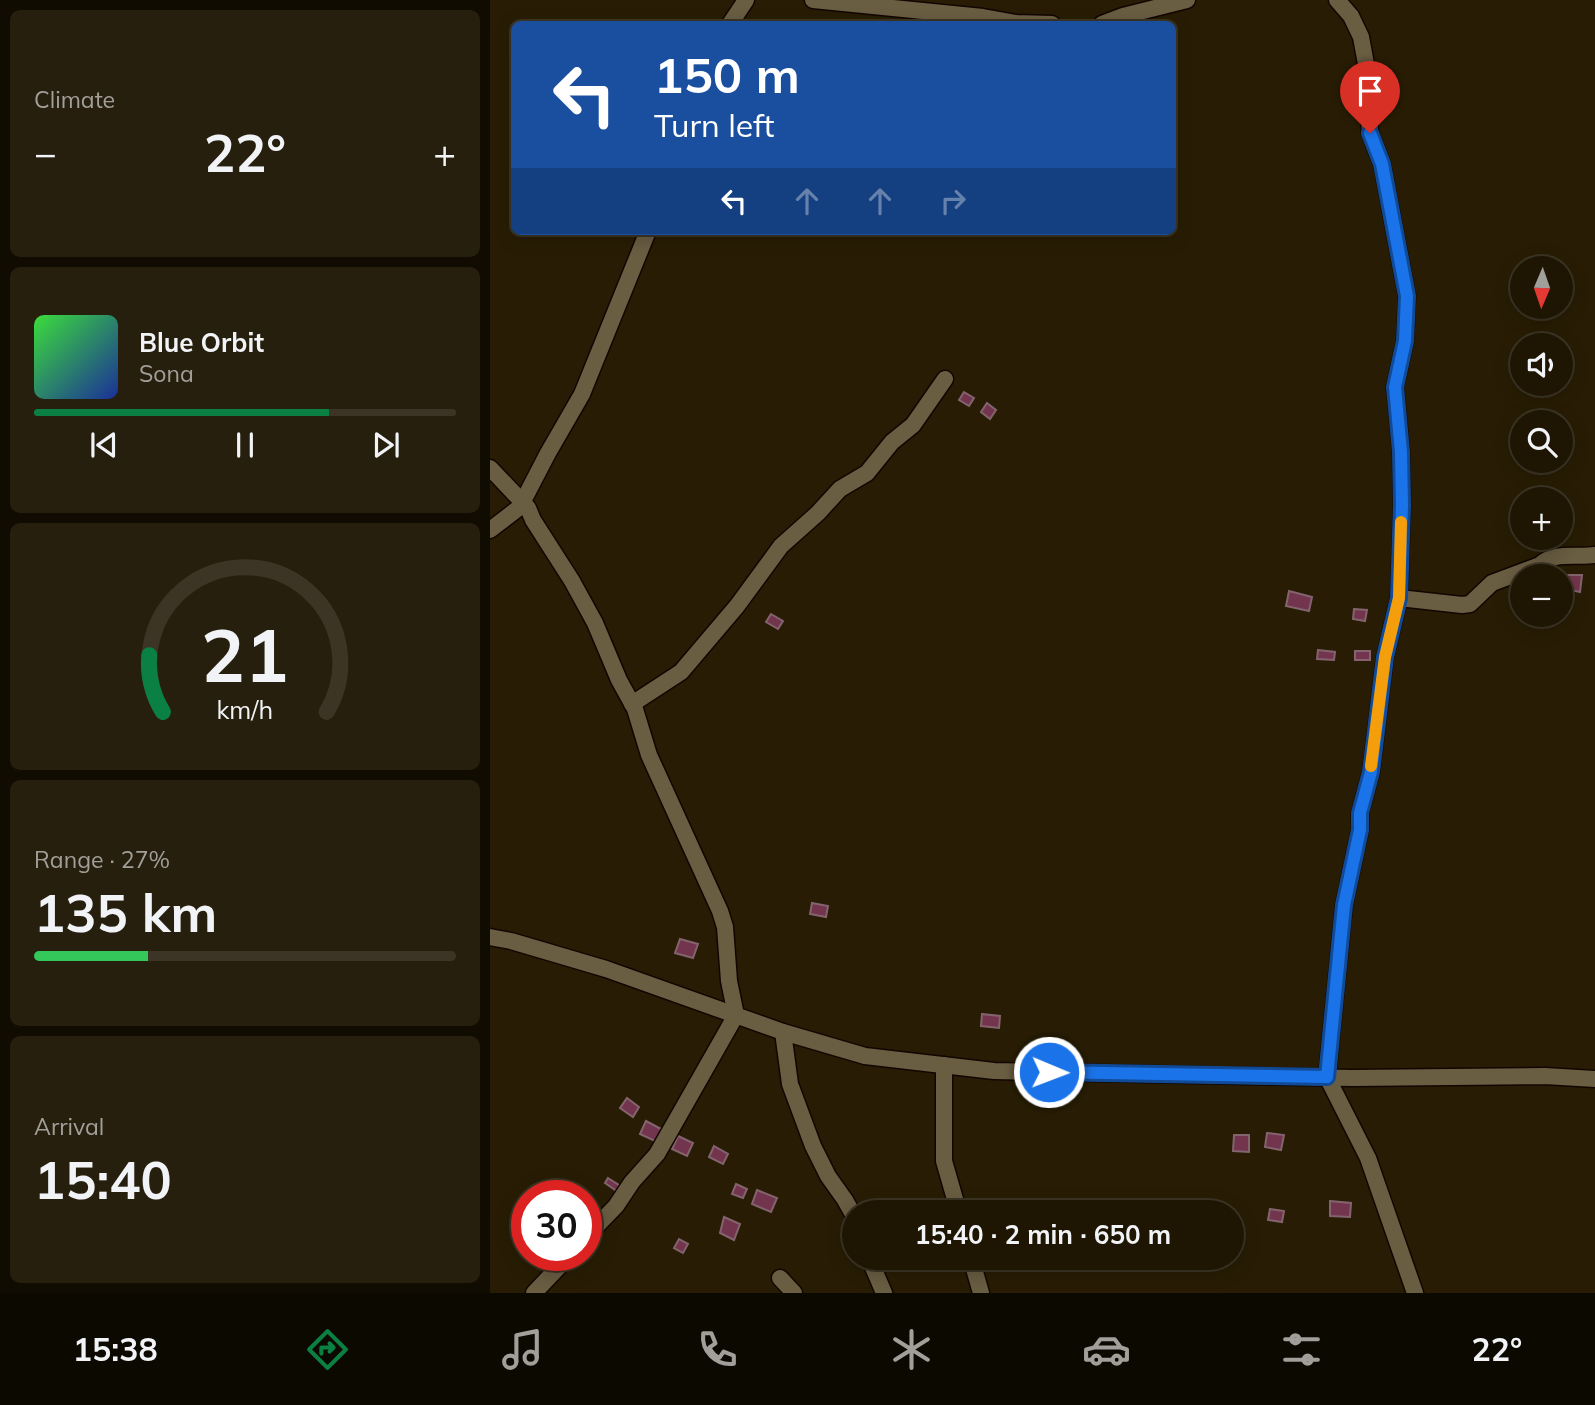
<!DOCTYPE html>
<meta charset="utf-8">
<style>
:root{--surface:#1e1603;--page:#261f0d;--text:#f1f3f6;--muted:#a19f9a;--line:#3c3525;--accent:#0b8043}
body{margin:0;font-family:Mulish,sans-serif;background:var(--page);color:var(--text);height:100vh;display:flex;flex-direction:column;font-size:26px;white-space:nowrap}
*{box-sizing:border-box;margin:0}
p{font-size:23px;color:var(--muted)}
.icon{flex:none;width:38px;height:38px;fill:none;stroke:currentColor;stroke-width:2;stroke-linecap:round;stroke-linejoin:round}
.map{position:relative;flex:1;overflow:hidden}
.panel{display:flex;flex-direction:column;gap:10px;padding:10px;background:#100c02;width:490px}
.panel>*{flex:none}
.banner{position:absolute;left:21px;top:21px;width:665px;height:214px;border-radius:10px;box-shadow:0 4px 18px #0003,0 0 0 2px var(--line);background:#1a4fa0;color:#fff;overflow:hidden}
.needle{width:46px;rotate:182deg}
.tools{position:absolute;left:1020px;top:256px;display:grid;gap:14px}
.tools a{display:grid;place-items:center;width:63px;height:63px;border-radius:50%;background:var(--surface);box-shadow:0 4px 18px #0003,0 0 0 2px var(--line);font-size:35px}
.speed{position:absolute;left:21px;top:1180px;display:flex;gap:14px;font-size:35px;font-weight:700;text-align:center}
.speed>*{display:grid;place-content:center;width:91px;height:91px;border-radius:50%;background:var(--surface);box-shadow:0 4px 18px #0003,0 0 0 2px var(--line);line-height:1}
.speed .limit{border:10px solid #d22;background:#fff;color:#111}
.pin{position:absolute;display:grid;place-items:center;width:60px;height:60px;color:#fff;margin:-72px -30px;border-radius:50% 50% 50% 0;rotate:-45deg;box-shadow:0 0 7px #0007}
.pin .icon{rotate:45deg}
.me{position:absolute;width:77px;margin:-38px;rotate:91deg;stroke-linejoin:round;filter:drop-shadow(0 0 5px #0008)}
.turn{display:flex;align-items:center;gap:24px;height:147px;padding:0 28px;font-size:32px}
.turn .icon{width:91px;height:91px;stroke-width:2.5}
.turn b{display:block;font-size:49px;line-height:60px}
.lanes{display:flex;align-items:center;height:66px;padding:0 28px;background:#0003;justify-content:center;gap:35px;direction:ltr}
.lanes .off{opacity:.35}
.big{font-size:52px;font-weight:700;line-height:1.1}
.panel .tile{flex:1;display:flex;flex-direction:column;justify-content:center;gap:10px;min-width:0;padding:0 24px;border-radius:10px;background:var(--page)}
.panel .dial{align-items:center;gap:0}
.dial svg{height:182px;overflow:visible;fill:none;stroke:var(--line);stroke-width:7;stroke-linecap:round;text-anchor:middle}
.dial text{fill:var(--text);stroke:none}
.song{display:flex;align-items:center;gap:21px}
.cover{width:84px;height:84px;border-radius:10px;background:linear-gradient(135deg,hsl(120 70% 55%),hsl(230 70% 35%))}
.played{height:7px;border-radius:4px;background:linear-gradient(90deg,var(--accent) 70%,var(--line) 70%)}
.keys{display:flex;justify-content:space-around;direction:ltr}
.heat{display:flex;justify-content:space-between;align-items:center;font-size:38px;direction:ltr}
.charge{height:10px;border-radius:5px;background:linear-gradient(90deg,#34c759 27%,var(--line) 0)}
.trip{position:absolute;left:352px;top:1200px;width:402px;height:70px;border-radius:35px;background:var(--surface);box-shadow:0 4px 18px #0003,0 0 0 2px var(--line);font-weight:700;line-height:70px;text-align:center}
.dock{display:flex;height:112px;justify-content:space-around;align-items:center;background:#0c0901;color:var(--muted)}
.dock .icon{width:49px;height:49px}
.dock .selected{color:var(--accent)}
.dock b{font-size:32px;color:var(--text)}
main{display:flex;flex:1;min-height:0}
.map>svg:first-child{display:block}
</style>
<main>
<section class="panel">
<div class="tile"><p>Climate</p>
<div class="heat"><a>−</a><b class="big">22°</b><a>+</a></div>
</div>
<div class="tile">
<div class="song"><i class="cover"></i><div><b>Blue Orbit</b><p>Sona</p></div></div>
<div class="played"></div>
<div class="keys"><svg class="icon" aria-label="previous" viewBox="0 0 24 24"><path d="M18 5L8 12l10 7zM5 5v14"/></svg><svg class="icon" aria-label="pause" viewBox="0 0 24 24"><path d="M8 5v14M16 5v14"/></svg><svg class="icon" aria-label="next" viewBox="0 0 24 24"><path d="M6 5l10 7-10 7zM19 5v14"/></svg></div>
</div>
<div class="tile dial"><svg viewBox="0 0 100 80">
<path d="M14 69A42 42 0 1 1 86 69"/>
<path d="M14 69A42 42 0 0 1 8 44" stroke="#0b8043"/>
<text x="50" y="56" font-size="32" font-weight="700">21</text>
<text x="50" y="72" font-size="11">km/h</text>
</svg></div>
<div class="tile"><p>Range · 27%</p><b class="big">135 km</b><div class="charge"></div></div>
<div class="tile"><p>Arrival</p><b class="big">15:40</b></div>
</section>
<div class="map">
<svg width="1105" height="1293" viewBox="0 0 1105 1293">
<rect width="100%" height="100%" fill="#281d04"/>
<g fill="#73354d" stroke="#83646e" stroke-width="2">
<path d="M474 392 484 398 479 406 469 400Z"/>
<path d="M497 403 506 410 500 419 491 412Z"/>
<path d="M1077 575H1092L1090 592 1076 589Z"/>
<path d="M799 591 822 597 819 611 796 606Z"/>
<path d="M864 609 877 610 875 621 863 619Z"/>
<path d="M281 614 293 621 288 629 276 622Z"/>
<path d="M828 650 845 652 844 660 827 659Z"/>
<rect x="865" y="651" width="15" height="9"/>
<path d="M322 903 338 906 336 917 320 914Z"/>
<path d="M190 939 208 944 203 958 185 953Z"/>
<path d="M492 1014 510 1016 509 1028 491 1026Z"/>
<path d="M137 1098 149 1107 143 1117 130 1108Z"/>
<path d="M156 1121 173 1130 167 1142 150 1134Z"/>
<path d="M777 1133 794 1135 791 1150 775 1147Z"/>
<path d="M744 1135H759V1152L743 1151Z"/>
<path d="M188 1136 203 1143 197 1156 182 1149Z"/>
<path d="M224 1146 238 1154 233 1164 219 1157Z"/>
<path d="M118 1178 132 1187 128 1192 115 1183Z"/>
<path d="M246 1184 257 1189 253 1198 242 1194Z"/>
<path d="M267 1190 287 1198 281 1212 262 1204Z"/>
<path d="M840 1201 861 1203 860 1217 840 1216Z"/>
<path d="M780 1209 794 1211 792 1222 778 1220Z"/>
<path d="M234 1217 250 1224 244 1240 230 1233Z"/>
<path d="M189 1239 198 1244 193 1253 184 1248Z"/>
</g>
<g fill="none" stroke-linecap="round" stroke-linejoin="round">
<defs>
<g id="minor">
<path d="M323 0 493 17 526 23 562 24"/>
<path d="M847 0 861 16 871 37 876 64 880 133 892 164 917 296 915 341 905 387 911 452 912 505 909 598 895 657 881 772 870 813V830L854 905 837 1077 878 1158 925 1293"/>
<path d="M240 24 256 0"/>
<path d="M612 24 633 16 697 0"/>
<path d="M0 468 38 508 43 520 82 581 105 623 129 680 145 709 159 755 230 911 235 927 239 981 246 1015 167 1154 142 1182 126 1206 96 1237"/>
<path d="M0 530 30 507 58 453 92 394 158 231"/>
<path d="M909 598 972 605 980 604 1002 583 1050 565C1063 551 1088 558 1105 555"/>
<path d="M142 704 191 672 247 606 291 546 328 513 350 489 377 473 402 442 423 425 455 379"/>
<path d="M0 937 21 941 116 969 293 1032 375 1056 504 1071 862 1078 1055 1076 1105 1079"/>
<path d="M293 1032 300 1084 323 1146 338 1176 355 1200 364 1216"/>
<path d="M454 1065V1161L469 1213"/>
<path d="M379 1258 394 1293"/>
<path d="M481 1258 491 1293"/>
<path d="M290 1278 304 1293"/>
<path d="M44 1293 80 1255"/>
</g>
</defs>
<use href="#minor" stroke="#110700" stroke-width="19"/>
<use href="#minor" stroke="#695d42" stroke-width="16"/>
</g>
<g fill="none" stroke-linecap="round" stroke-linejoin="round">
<defs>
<path id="route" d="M559 1072 837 1077 854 905 870 830V813L881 772 895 657 909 598 912 505 911 452 905 387 915 341 917 296 892 164 880 133"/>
</defs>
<use href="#route" stroke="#114b97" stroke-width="18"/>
<use href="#route" stroke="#1a73e8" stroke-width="12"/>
<path stroke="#f59e0b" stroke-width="12" d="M881 766 895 657 909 598 911 522"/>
</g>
</svg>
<div class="tools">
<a><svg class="needle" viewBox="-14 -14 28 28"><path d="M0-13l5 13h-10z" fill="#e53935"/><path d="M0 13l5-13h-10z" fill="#a19f9a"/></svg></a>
<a><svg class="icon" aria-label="sound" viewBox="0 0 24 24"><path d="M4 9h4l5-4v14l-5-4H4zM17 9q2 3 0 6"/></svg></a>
<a><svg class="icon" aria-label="search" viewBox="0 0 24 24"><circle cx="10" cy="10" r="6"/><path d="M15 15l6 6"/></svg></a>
<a>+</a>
<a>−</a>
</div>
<div class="speed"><div class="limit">30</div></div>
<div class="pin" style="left:880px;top:133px;background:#d93025"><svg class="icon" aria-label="arrive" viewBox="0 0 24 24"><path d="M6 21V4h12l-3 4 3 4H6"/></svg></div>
<svg class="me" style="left:559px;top:1072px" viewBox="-20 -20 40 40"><circle r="17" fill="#1a73e8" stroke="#fff" stroke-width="3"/><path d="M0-11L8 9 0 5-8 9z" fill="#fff"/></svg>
<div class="trip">15:40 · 2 min · 650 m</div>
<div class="banner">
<div class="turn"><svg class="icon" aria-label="left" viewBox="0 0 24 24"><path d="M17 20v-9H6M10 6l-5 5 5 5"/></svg><div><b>150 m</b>Turn left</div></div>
<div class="lanes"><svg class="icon" aria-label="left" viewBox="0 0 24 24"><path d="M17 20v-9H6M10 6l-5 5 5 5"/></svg><svg class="icon off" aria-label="ahead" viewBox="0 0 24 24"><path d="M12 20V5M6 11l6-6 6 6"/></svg><svg class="icon off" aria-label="ahead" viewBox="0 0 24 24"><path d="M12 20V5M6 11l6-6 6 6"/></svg><svg class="icon off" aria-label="right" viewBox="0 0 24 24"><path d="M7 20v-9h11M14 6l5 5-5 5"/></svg></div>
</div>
</div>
</main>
<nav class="dock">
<b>15:38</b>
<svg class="icon selected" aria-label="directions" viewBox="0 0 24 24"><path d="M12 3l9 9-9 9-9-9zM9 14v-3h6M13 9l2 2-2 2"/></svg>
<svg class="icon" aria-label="music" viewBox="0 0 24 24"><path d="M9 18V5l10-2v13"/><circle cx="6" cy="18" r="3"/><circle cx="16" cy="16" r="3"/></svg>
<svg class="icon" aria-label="phone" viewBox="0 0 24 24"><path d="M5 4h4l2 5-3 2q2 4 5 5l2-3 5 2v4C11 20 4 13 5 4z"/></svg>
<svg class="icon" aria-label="climate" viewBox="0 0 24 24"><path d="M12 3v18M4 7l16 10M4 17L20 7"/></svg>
<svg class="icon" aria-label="car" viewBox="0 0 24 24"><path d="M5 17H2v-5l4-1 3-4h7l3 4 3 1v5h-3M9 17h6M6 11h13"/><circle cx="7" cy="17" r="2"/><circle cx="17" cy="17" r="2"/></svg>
<svg class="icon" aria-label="filters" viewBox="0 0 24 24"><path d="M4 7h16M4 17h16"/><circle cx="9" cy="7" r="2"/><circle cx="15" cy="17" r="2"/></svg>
<b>22°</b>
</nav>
